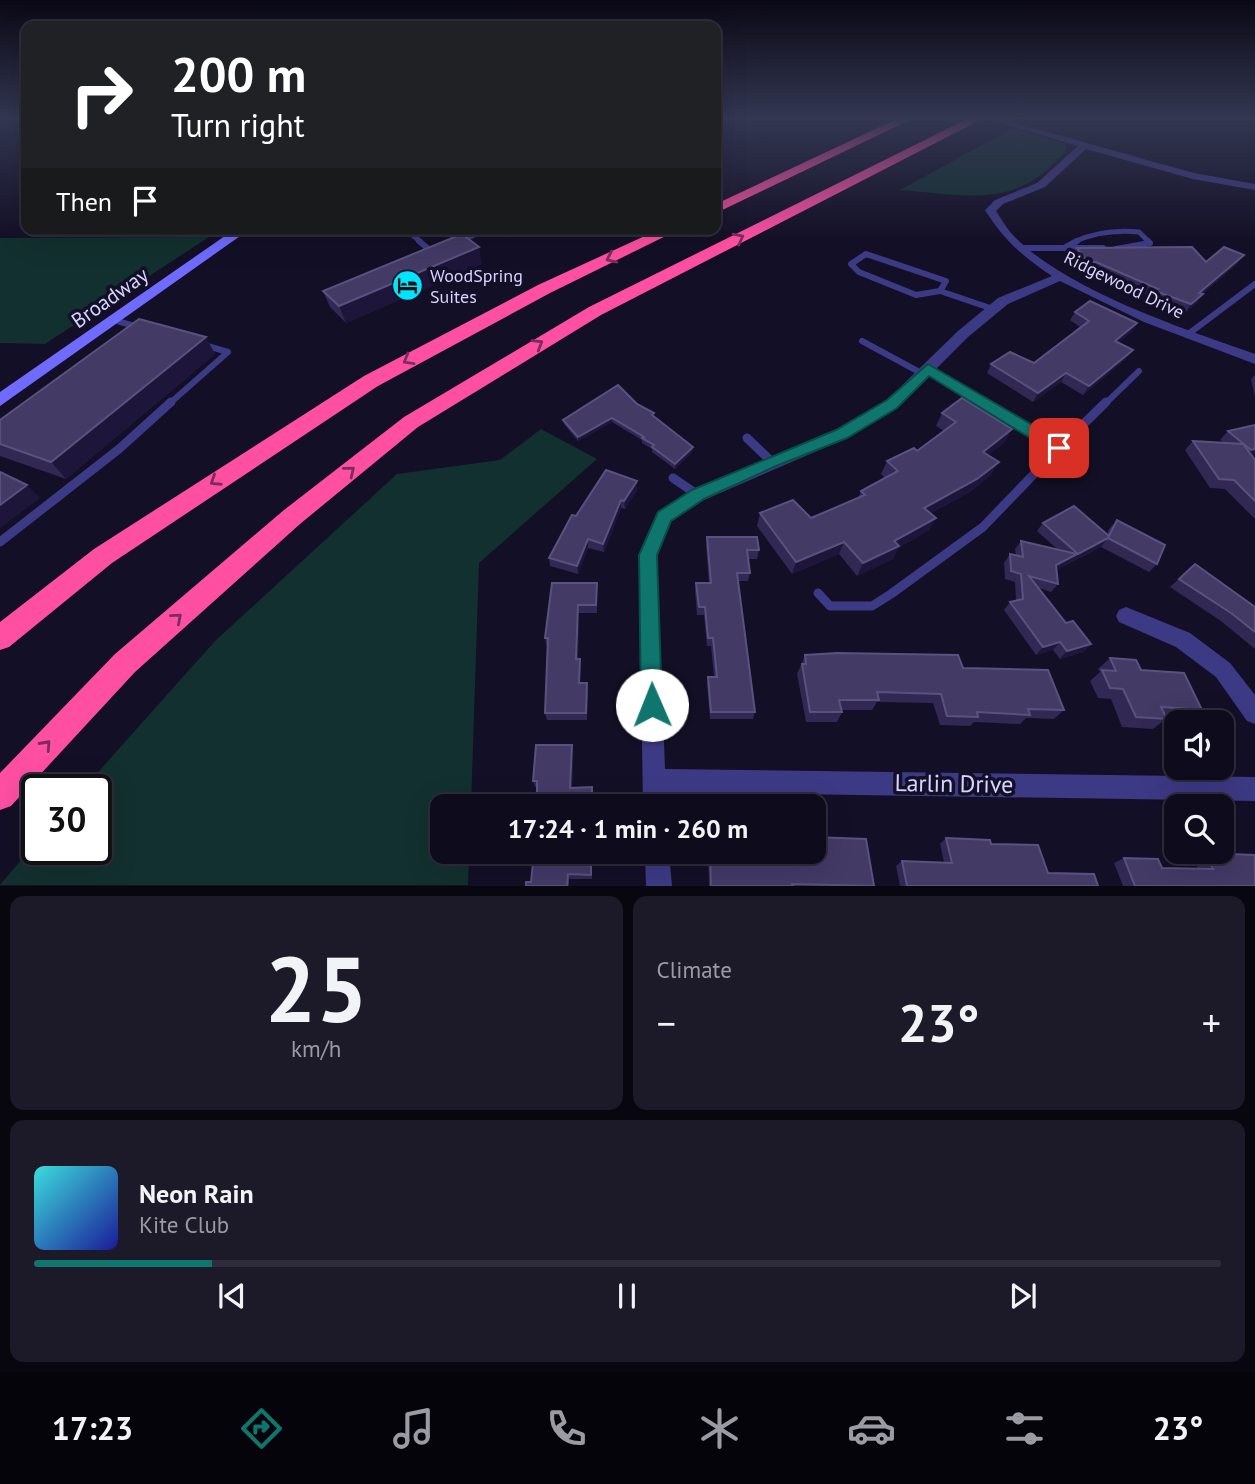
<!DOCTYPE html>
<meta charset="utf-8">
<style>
:root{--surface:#0e0b1c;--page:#1c1929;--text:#f1f3f6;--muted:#9b9ba3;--line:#2e2b3b;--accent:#0f766e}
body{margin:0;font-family:"PT Sans",sans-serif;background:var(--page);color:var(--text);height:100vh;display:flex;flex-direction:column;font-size:26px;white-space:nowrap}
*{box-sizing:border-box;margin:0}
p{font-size:23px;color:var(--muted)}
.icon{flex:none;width:38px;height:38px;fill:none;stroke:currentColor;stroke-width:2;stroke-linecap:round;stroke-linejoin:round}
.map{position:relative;height:886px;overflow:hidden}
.details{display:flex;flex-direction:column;gap:10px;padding:10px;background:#08060f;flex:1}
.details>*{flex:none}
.banner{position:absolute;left:21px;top:21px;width:700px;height:214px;border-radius:14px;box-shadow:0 7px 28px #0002,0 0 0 2px var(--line);background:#202124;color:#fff;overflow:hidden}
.tools{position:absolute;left:1164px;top:710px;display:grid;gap:14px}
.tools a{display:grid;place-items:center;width:70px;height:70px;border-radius:14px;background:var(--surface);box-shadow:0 7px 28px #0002,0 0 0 2px var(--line);font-size:35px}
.speed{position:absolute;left:21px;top:774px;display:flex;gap:14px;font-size:35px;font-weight:700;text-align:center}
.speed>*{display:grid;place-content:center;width:91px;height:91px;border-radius:50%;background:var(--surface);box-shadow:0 7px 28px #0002,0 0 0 2px var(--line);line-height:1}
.speed .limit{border:4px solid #111;border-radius:10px;background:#fff;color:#111}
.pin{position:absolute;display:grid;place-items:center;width:60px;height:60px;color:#fff;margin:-30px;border-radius:14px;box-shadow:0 4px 10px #0006}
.me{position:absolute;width:77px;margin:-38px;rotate:359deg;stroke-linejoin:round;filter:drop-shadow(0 0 5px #0008)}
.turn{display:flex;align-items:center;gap:24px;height:147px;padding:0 35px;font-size:32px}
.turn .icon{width:91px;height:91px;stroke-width:2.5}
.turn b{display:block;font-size:49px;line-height:60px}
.then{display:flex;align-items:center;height:66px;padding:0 35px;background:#0003;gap:14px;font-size:26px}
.big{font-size:52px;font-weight:600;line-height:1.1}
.details .tile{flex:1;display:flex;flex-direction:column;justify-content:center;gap:10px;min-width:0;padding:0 24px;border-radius:14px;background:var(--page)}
.details .dial{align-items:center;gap:0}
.dial b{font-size:91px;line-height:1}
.song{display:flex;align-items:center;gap:21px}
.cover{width:84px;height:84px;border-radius:10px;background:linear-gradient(135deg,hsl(180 70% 55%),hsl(240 70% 35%))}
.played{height:7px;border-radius:4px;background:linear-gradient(90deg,var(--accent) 15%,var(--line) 15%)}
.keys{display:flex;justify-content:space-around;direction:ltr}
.heat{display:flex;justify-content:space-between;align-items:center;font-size:38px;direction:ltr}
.details .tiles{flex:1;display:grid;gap:10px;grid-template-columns:1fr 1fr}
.tile:last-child{grid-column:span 2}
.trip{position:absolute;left:430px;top:794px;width:396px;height:70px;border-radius:14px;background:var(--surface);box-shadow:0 7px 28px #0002,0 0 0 2px var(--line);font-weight:600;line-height:70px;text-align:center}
.tab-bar{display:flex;height:112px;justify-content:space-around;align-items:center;background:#06040b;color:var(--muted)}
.tab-bar .icon{width:49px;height:49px}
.tab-bar .on{color:var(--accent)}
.tab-bar b{font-size:32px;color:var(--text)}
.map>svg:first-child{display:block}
</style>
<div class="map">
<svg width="1255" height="886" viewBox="0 0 1255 886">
<rect width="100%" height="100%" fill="#130f26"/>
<g fill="#12302f">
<path d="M1013 128 1066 144V150C1019 210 969 195 900 190Z"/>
<path d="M209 237 45 344 0 343V238Z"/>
<path d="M541 429 597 459 479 563 471 807H443V852H469L468 885H0L37 841V849H96V789H83L215 641 397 474 500 460Z"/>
</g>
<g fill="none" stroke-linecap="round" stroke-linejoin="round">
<g stroke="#3d3a85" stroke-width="5">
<path d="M405 229 421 242"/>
<path d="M470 237 487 229"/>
<path d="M459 241 470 237 460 229"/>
<path d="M1074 242C1095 232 1116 230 1139 232L1149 242"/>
</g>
<g stroke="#3d3a85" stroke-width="6">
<path d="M419 241 432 252"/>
<path d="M1066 247 1077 241"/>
<path d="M1022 248H1103"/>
<path d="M1116 249 1150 243 1148 241"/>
<path d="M866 254 946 281 940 291 916 295 859 272 851 264Z"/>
<path d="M940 291 993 309"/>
<path d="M114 320 141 328"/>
<path d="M1187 335 1255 284"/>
<path d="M862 341 923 374"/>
<path d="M928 369 986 404"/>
<path d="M169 404 228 352 204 345"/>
<path d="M1105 404 1139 371"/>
</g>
<g stroke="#3d3a85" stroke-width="9">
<path d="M747 438 771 461"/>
<path d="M1059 448 1106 402"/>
<path d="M673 478 698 495"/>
<path d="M0 542 119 449 171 402"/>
<path d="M818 593 830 606H872L891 594 983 527 1059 448 983 402"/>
</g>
<g fill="#3d3a85" fill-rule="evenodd">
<path d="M981 117H994L1194 173 1255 184V190L1193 179 1086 149 1045 187 1003 204 996 211C1001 218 1005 226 1011 233 1062 289 1184 329 1255 354V364L1144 322 1060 281 1008 304 968 337 897 408 847 438 704 500 671 521 657 555 665 769 1255 777V801L666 792 667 807H643L639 555 658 512 692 490 835 430 887 400 958 331 998 298 1052 276C1022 256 1004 240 985 210L995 200 1037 183 1078 146Z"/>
<path d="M1126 607 1190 633 1230 663 1255 695V724L1247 721 1216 677 1176 647 1119 622 1116 616 1119 610Z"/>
<path d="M645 852H669L672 886H646Z"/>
</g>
<path fill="#6f6bff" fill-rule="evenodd" d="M235 229H250L0 406V392Z"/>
<g fill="#ff4fa3" fill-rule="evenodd">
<path d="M901 117H916L716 213V204Z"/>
<path d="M971 117H986L601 315 418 427 300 524 135 672 11 806 0 810V773L115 654 284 510 404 417 589 307Z"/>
<path d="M660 229H680L550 293 378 386 112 563 9 647 0 650V622L94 549 364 376 538 285Z"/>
</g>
</g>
<g fill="#312854">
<path d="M1077 248 1206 262 1238 263 1202 294 1197 303 1185 313 1150 299 1151 297 1092 270H1083L1072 256Z"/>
<path d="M482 264 346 323 330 307 323 291Z"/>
<path d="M1075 312 1137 323 1131 332 1118 343 1127 358 1083 395 1061 382 1033 402 987 373 991 364 1034 363 1080 327 1070 320Z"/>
<path d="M215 354 66 479 0 456V420Z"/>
<path d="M1255 375V397L1251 379Z"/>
<path d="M637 404 693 447 692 452 675 469 652 452V449L642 443V440L612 422 578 441 564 424 563 420Z"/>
<path d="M942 413 1005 442 988 455 991 475 970 492 931 513 929 530 898 548 893 559 857 576 839 554 792 574 757 526 760 513 811 518 858 498 861 491 885 478 881 474 887 461 917 451 944 431 936 426Z"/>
<path d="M1255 425V456H1252L1255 460V519L1225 489 1210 488 1185 450 1193 441 1224 443 1220 440 1228 431Z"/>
<path d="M637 481V490L625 509 621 508 604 552 588 548 578 574 550 566 549 558 576 516Z"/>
<path d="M1117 520 1157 564 1149 572 1101 547 1056 570 1058 584 1051 592 1039 588 1066 623 1091 644 1083 652 1060 659 1053 650 1036 655 1004 610 1010 602 1016 600 1015 582 1005 579 1004 563 1010 554 1016 556 1015 549 1021 541 1057 549 1037 531 1043 523 1107 534 1109 529Z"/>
<path d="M707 537 759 550 757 559H748L750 573 748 581H738L755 712 753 719H710L707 684 708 677H714L711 646H707L704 615H697L695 591 696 583H709L706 545Z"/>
<path d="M1195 564 1255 607V649L1221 621 1170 587Z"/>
<path d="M552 583 597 591V613H579L578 659 580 667V683L588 690 587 720H547L545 713 548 645H546L545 638Z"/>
<path d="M805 655 963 668 1064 710 1054 719 1026 718 1020 724 974 722 970 726 940 725 933 703 877 702 872 710H841L842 712 837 722H806L797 674Z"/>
<path d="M1110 658 1141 670 1202 710 1188 720 1167 718 1153 729 1122 727 1111 699 1098 698 1090 681 1100 672 1098 669Z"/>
<path d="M572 745 573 751 572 788 592 787V793L535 787 533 781Z"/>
<path d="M946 838 991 844 1048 873 1098 886H900L896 866 902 861 944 862 940 844Z"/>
<path d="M592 852V879H569V886H526Z"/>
<path d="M708 852H746L747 864 801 865 800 852H814L874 886H709Z"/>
<path d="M1205 853 1255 886H1123L1114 863 1124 858 1162 868 1198 869 1193 858Z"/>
</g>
<g fill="#1d163a">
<path d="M479 247 482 264 346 323 339 306Z"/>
<path d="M1244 255 1238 263 1193 301 1199 293Z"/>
<path d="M1203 294 1197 303 1185 313 1191 304Z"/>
<path d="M1137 323 1131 332 1110 350 1115 341Z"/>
<path d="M206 337 215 354 66 479 51 462Z"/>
<path d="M1133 350 1127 358 1083 395 1089 386Z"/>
<path d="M1066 373 1061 382 1033 402 1038 393Z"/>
<path d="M612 418V422L578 441V437Z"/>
<path d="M1012 429 1005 442 976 465 983 452Z"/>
<path d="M693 447 692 452 675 469V464Z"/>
<path d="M1255 449V456L1242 458 1251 450Z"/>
<path d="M999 462 991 475 970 492 918 520 924 508Z"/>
<path d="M637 481V490L625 509 624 501Z"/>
<path d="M27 485 40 498 0 528V505Z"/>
<path d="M621 500V508L604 552 603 544Z"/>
<path d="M936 518 929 530 898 548 893 559 857 576 863 563 894 541Z"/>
<path d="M1108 538 1101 547 1071 562 1078 554Z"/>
<path d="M588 539V548L578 574 577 566Z"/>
<path d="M844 542 839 554 792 574 796 562Z"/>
<path d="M1077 554 1070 563 1049 574 1056 565Z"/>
<path d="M578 605 579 613 577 667 576 659Z"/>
<path d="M1060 642 1053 650 1036 655 1043 647Z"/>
<path d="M1091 644 1083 652 1060 659 1067 651Z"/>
<path d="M572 745 573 751 571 794 570 788Z"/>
</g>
<g fill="#433a66" stroke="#5a527e" stroke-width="2">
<path d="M462 234 479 247 339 306 323 291Z"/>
<path d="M1192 247 1206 262 1224 247 1244 255 1199 293 1203 294 1191 304 1155 291 1158 289 1096 262H1087L1077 248Z"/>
<path d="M1090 301 1137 323 1115 341 1133 350 1089 386 1066 373 1038 393 991 364 1010 352 1034 363 1089 321 1075 312Z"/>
<path d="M139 319 206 337 51 462 0 444V420Z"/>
<path d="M618 385 637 404 654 413 652 415 693 447 675 464 652 447 654 445 642 438 644 437 612 418 578 437 563 420Z"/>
<path d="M962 398 1012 429 983 452 999 462 977 479 924 508 936 518 894 541 899 546 863 563 844 542 796 562 760 513 793 500 811 518 865 495 861 491 898 471 887 461 914 448 917 451 956 422 942 413Z"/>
<path d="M1255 425V449L1251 450 1228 431Z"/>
<path d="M1193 441 1243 444 1255 460V501L1234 480 1219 479Z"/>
<path d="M606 470 637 481 624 501 621 500 603 544 588 539 577 566 549 558 572 515 576 516Z"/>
<path d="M0 472 27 485 0 505Z"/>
<path d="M1074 506 1109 536 1117 520 1165 545 1157 564 1108 538 1078 554 1043 523Z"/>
<path d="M707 537H757L759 550H747L750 573H737L755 712H711L708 677H717L713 638H708L705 607H699L696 583H711Z"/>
<path d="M1021 541 1077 554 1056 565 1058 584 1029 576 1066 623 1073 621 1091 644 1067 651 1060 642 1043 647 1010 602 1023 599 1021 574 1011 571 1010 554 1023 557Z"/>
<path d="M1195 564 1255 607V632L1231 613 1179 579Z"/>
<path d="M552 583H597L596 605H578L576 659H580L579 683H587L586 713H545L548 638H545Z"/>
<path d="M837 653 958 655 963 668 1048 670 1064 710 1028 709 1030 715 977 712 978 717 947 716 941 694 877 692 879 700H839L842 712H810L802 664H806L805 655Z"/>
<path d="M1110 658 1136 660 1141 670 1184 673 1202 710 1161 707 1167 719 1136 717 1123 689 1110 688 1102 670 1116 671Z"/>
<path d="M536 745H572L570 788 592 787V807H537V781H533Z"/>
<path d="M814 837 866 839 874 886 792 884 793 886H711L710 852H746L747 864 806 865 804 852H814Z"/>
<path d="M946 838 990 840 991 844 1038 845 1048 873 1094 874 1098 886H907L902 861 952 863Z"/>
<path d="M534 852H591V875L568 874 567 886H526V882H531Z"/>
<path d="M1205 853 1255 855V886H1135L1124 858 1158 859 1162 868 1213 869Z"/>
</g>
<defs><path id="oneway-chevron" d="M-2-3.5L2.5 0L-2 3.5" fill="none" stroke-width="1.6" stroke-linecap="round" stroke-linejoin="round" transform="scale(1.75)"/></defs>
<g stroke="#7d2c5e">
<use href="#oneway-chevron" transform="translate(739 238) rotate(-27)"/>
<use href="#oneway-chevron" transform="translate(611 258) rotate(155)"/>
<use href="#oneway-chevron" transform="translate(538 344) rotate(-31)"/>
<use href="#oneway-chevron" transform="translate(408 360) rotate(150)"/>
<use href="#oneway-chevron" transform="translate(350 471) rotate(-39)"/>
<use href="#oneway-chevron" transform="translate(215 481) rotate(147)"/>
<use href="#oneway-chevron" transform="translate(177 618) rotate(-41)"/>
<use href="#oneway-chevron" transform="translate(46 745) rotate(-48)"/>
</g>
<linearGradient id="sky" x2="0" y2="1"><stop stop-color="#0a0815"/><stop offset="0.49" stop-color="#333752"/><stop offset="1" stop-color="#333752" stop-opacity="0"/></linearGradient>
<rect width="1255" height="241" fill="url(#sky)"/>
<path fill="#0f766e" stroke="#0a4d48" stroke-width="2" d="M928 364 1065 444V452H1053L929 376 897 408 847 438 776 466 704 499 671 521 657 555 662 705 659 712 652 716 644 712 641 705 639 555 658 512 692 490 836 430 887 400Z"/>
<defs>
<symbol id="hotel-disc" viewBox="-11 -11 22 22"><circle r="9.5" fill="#00e5ff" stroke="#130f26"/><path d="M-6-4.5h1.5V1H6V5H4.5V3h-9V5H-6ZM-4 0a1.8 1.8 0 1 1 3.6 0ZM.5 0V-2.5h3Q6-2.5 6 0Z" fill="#111"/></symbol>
</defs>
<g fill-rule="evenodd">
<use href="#hotel-disc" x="390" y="268" width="35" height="35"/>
</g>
<g text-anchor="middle" stroke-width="7" stroke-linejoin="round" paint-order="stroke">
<g font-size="18" fill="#d9d4ff" stroke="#130f26" text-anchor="start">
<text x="430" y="282">WoodSpring<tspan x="430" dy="21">Suites</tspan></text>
</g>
<g font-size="18" fill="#d9d4ff" stroke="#130f26">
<text transform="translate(1124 285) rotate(26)" y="6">Ridgewood Drive</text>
</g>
<g font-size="21" fill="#d9d4ff" stroke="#130f26">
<text transform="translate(110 298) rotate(-35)" y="7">Broadway</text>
</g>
<g font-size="24" fill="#d9d4ff" stroke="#130f26">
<text transform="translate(954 784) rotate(1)" y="8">Larlin Drive</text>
</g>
</g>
</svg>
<div class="tools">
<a><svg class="icon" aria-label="sound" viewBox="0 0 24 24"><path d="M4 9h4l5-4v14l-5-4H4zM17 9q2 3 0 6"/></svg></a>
<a><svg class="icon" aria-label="search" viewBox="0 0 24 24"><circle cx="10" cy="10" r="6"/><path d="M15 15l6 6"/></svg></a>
</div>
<div class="speed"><div class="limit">30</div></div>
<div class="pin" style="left:1059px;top:448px;background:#d93025"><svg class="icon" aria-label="arrive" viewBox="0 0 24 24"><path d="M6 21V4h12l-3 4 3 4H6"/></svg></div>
<svg class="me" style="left:652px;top:705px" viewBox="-20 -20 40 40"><circle r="19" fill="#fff"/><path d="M0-13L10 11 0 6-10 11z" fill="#0f766e"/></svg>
<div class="trip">17:24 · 1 min · 260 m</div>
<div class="banner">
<div class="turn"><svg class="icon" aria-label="right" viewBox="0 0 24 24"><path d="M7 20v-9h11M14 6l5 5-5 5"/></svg><div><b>200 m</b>Turn right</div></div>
<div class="then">Then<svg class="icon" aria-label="arrive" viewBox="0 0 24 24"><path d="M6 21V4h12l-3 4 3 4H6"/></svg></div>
</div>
</div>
<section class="details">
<div class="tiles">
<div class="tile dial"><b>25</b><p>km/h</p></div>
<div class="tile"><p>Climate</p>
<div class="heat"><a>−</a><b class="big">23°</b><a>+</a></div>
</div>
<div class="tile">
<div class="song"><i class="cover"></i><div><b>Neon Rain</b><p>Kite Club</p></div></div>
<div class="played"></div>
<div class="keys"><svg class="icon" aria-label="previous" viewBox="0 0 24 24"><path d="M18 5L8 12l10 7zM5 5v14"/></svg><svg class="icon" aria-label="pause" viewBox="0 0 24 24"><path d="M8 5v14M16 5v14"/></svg><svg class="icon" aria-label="next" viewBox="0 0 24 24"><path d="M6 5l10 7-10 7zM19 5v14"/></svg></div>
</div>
</div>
</section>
<nav class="tab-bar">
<b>17:23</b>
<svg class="icon on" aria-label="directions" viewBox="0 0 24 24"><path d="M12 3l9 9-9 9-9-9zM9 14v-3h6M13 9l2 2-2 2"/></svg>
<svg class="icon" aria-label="music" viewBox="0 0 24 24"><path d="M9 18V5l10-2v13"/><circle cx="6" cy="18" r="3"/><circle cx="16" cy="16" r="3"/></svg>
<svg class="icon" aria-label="phone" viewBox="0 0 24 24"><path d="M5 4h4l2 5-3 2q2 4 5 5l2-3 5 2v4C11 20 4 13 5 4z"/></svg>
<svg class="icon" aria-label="climate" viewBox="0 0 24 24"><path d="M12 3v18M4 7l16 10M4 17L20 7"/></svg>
<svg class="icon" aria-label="car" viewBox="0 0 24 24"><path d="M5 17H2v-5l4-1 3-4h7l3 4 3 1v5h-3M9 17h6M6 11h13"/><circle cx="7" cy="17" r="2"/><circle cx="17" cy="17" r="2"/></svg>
<svg class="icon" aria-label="filters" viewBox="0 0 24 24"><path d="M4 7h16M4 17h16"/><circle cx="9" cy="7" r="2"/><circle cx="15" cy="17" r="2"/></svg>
<b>23°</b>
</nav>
